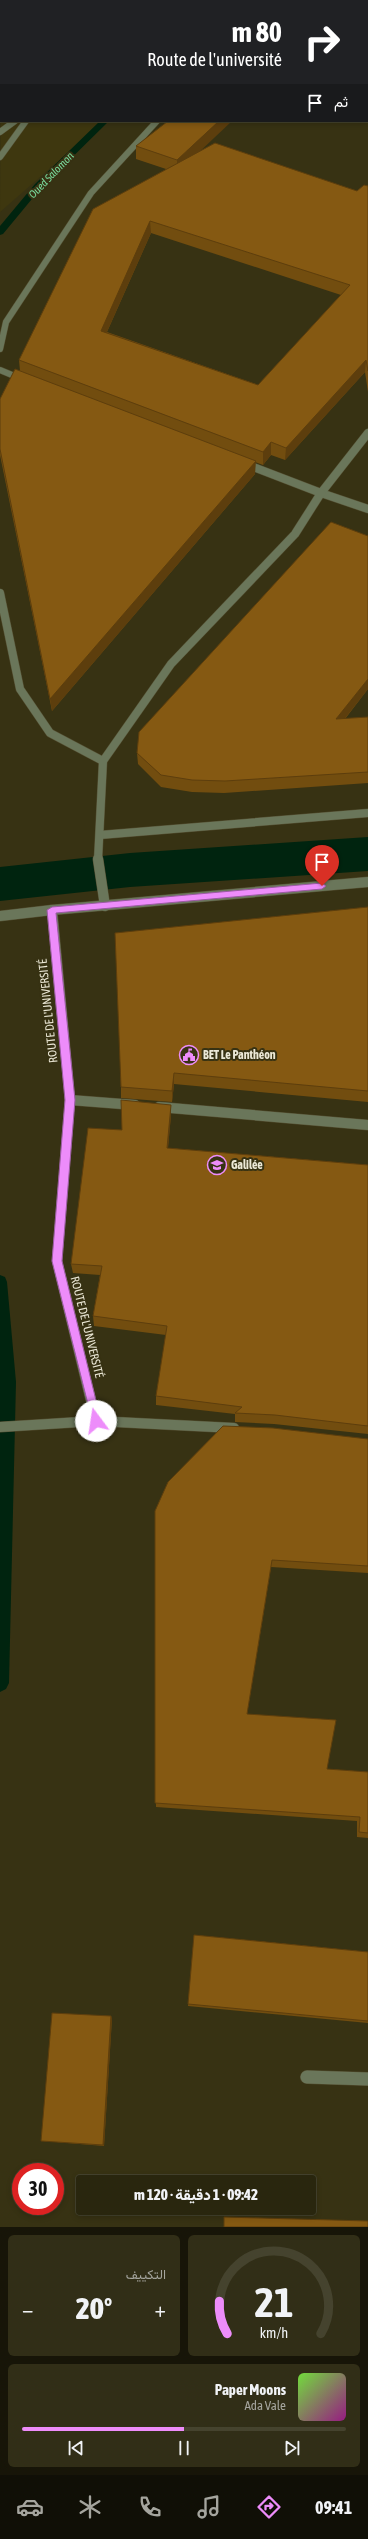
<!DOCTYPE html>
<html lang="ar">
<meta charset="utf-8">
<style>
:root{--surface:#29260e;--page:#312e17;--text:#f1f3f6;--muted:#a5a59e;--line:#45432e;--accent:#ed8cfa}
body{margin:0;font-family:"Asap Condensed",Vazirmatn,sans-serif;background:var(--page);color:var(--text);direction:rtl;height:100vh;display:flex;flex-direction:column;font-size:15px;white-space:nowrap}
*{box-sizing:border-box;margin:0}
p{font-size:13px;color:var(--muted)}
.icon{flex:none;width:22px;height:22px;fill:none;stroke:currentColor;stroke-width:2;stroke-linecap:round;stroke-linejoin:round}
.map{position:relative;height:2227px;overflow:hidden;direction:ltr}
.panel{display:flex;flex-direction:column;gap:8px;padding:8px;background:#171508;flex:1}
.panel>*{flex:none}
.banner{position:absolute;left:0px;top:0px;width:368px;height:122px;box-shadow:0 2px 6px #0003,0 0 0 1px var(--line);direction:rtl;background:#202124;color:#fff;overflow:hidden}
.speed{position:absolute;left:12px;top:2163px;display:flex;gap:8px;font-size:20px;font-weight:700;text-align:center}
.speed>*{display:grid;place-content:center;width:52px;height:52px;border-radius:50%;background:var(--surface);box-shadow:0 2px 6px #0003,0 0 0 1px var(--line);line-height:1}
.speed .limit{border:6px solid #d22;background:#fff;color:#111}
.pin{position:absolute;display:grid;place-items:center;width:34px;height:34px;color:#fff;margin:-41px -17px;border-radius:50% 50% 50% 0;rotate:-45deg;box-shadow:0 0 4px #0007}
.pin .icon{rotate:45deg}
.me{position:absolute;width:44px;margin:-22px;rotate:346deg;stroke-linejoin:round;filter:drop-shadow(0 0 3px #0008)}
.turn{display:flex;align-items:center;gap:14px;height:84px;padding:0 20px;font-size:18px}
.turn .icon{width:52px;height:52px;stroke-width:2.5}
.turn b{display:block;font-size:28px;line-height:34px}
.then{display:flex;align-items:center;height:38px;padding:0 20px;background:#0003;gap:8px;font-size:15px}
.big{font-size:30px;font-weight:800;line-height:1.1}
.panel .tile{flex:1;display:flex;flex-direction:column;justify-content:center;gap:6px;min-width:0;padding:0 14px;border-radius:6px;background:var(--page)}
.panel .dial{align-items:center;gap:0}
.dial svg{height:104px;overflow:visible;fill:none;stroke:var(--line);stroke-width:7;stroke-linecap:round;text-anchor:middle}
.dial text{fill:var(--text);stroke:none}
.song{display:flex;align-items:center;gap:12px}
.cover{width:48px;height:48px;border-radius:6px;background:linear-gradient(135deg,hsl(100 70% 55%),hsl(310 70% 35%))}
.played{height:4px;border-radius:2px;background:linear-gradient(90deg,var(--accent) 50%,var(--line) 50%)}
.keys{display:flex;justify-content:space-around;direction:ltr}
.heat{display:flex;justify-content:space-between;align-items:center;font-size:22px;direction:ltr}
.panel .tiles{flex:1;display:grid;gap:8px;grid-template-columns:1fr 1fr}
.tile:last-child{grid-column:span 2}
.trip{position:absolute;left:76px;top:2175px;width:240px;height:40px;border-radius:4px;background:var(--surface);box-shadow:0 2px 6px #0003,0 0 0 1px var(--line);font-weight:800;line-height:40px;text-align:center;direction:rtl}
.menu{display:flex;height:64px;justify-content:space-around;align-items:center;background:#100f06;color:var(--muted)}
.menu .icon{width:28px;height:28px}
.menu .current{color:var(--accent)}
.menu b{font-size:18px;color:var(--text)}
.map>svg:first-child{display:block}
</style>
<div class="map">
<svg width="368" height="2227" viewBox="0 0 368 2227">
<rect width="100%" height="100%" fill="#373213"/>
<g fill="#3e370f">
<path d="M0 0H101L1 1 0 79Z"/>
<path d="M1 95V121H104L0 212Z"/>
</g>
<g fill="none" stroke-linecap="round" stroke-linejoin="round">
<g fill="#00240f" fill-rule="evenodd">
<path d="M100 121H109L41 188 3 234 0 235V226L35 184Z"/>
<path d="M0 1275 5 1277 7 1282 16 1382 9 1683 6 1689 0 1692Z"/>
</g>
<path fill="#00240f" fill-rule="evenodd" d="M368 837V871L130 887 0 901V867L130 853Z"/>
<defs>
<g id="minor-far3">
<path d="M0 132 15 121"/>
<path d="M0 157 26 121"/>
<path d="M0 349 6 322 91 193 157 121"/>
<path d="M0 370 24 380"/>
</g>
<g id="minor-far2">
<path d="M368 433 321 493 368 509"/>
<path d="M0 593 20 689 50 733 103 761"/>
<path d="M100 835 368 813"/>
<path d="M98 860 103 761 171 664 295 534 321 493 243 463"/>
</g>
<g id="minor-far1">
<path d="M98 859 105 906"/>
<path d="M0 916 52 910"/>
<path d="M70 1100 135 1105"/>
<path d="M159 1107 368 1125"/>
<path d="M96 1421 57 1261 70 1100 52 910 368 882"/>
<path d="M0 1427 96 1421 234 1428"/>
</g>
<path id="minor" d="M307 2077 368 2079"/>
</defs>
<use href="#minor-far3" stroke="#544f32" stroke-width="7"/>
<use href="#minor-far2" stroke="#544f32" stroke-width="9"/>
<use href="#minor-far1" stroke="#544f32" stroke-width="11"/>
<use href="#minor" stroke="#544f32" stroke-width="14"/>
<use href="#minor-far3" stroke="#6a765a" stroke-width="6"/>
<use href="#minor-far2" stroke="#6a765a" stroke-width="8"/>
<use href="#minor-far1" stroke="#6a765a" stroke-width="10"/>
<use href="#minor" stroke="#6a765a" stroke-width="13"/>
</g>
<g fill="#724d0f" fill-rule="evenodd">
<path d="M368 0V72H367V1Z"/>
<path d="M136 146 200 152 357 191 368 186V392L365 372 285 460 271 455 263 465 255 462V474L52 711 0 455V399L20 371 19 360 166 169 136 159ZM151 233 341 295 258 385 107 332Z"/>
<path d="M368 536V689L345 719 368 717V783L224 793 192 792 161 787 138 764 137 753Z"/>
<path d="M368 907V1102L174 1084 172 1102 121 1098V1087Z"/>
<path d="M171 1115 168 1148 368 1165V1434L274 1424 235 1422V1414L156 1405V1396L166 1335 94 1326 93 1316 100 1275 73 1273 71 1264 122 1130Z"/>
<path d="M368 1439V1573L271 1567 247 1714 327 1769 368 1772V1838L357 1837V1821L156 1807 155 1511Z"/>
<path d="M194 1935 368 1952V2023L188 2006Z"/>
<path d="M112 2018 104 2146 43 2141H41Z"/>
</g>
<g fill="#5d3e0d">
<path d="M219 121H232L177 173V160Z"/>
<path d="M150 221 151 233 102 343 101 331Z"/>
<path d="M366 360 365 372 285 460 286 448Z"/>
<path d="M271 442V455L263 465V452Z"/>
<path d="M256 461 255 474 52 711 50 699Z"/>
<path d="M368 679V689L335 731 336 719Z"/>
<path d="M174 1073V1084L172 1102V1091Z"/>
<path d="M171 1105V1115L167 1158V1148Z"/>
<path d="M111 2016 112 2018 104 2146 103 2145Z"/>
</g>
<g fill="#855912" stroke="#5d3e0d" fill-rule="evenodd">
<path d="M287 0H368V60L367 59V1H285Z"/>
<path d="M168 121H219L177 160 136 146Z"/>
<path d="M215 143 357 191 364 185 368 186V371L366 360 286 448 271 442 263 452 19 360 93 209ZM150 221 350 285 258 385 101 331Z"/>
<path d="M15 369 256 461 50 699 0 449V399Z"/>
<path d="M331 522 368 536V679L336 719 368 717V772L225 781 192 780 161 775 137 753 139 732Z"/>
<path d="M368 907V1091L174 1073 172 1091 121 1087 115 933Z"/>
<path d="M121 1100 171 1105 167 1148 368 1165V1426L275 1415 235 1413 242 1407 156 1396 167 1326 93 1316 102 1266 71 1264 88 1128 122 1130Z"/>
<path d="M223 1426 273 1428 368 1439V1566L272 1560 247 1714 336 1720 327 1769 368 1772V1833L359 1832 360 1817 155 1803V1511L168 1482Z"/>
<path d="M194 1935 368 1952V2021L188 2004Z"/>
<path d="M52 2013 111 2016 103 2145 41 2141Z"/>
<path d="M224 2217 368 2221V2227H224Z"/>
</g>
<path fill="#ed8cfa" stroke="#9a5ba2" d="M322 883 326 886 322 889 56 913 75 1100 62 1261 101 1421 100 1424H93L52 1261 65 1100 47 910 52 907Z"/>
<defs>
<symbol id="civic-ring" viewBox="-11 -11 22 22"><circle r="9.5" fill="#373213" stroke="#ed8cfa" stroke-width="1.5"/><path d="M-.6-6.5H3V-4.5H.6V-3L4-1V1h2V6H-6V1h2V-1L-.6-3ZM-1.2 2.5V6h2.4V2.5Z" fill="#ed8cfa"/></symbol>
<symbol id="school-ring" viewBox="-11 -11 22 22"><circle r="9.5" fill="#373213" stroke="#ed8cfa" stroke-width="1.5"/><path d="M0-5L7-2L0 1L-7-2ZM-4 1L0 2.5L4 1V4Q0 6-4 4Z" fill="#ed8cfa"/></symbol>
</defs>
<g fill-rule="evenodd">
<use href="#civic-ring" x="178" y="1044" width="22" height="22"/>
<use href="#school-ring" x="206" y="1154" width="22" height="22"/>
</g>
<g text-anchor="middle" stroke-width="4" stroke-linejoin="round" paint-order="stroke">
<g font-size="11" font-style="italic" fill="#7add9e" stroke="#373213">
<text transform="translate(51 175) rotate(-46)" y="4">Oued Salomon</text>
</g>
<g font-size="12" fill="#ece9d7" stroke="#373213">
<text transform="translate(48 1011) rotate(-96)" y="4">ROUTE DE L'UNIVERSITÉ</text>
<text transform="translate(87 1327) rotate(76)" y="4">ROUTE DE L'UNIVERSITÉ</text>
</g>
<g font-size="12" font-weight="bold" fill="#ece9d7" stroke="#373213" text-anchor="start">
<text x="203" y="1059">BET Le Panthéon</text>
<text x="231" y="1169">Galilée</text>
</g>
</g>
</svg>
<div class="speed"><div class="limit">30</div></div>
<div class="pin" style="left:322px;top:886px;background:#d93025"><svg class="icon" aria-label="arrive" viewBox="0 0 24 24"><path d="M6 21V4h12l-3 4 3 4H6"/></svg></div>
<svg class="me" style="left:96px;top:1421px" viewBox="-20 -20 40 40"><circle r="19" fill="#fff"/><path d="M0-13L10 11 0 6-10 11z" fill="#ed8cfa"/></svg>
<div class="trip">09:42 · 1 دقيقة · 120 m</div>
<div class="banner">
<div class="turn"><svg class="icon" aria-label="right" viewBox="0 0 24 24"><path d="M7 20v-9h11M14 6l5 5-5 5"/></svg><div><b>80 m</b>Route de l'université</div></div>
<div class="then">ثم<svg class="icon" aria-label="arrive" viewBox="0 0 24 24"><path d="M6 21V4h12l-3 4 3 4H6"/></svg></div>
</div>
</div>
<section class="panel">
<div class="tiles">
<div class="tile dial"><svg viewBox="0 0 100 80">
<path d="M14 69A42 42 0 1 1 86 69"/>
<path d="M14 69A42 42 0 0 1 8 44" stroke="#ed8cfa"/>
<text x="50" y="56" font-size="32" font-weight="700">21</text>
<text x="50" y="72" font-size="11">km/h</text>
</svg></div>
<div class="tile"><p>التكييف</p>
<div class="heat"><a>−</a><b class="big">20°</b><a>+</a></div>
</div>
<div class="tile">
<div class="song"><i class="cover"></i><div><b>Paper Moons</b><p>Ada Vale</p></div></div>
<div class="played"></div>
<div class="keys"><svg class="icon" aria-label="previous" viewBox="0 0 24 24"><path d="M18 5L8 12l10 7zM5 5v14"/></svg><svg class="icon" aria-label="pause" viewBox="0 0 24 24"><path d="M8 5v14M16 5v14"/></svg><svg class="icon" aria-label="next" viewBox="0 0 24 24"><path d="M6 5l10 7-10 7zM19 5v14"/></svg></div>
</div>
</div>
</section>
<nav class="menu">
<b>09:41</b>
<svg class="icon current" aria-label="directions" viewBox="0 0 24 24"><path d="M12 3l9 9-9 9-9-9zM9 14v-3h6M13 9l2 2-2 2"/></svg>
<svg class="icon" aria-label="music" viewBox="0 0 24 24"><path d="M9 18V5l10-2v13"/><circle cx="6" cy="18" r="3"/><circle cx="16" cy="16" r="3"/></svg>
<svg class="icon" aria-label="phone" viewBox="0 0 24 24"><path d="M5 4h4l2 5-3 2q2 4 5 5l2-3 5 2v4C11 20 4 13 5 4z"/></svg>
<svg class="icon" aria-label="climate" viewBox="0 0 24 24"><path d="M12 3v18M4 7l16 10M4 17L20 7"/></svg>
<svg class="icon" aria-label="car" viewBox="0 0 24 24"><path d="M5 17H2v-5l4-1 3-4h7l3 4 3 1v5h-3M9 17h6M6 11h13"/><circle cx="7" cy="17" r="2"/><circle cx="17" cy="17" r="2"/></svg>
</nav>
